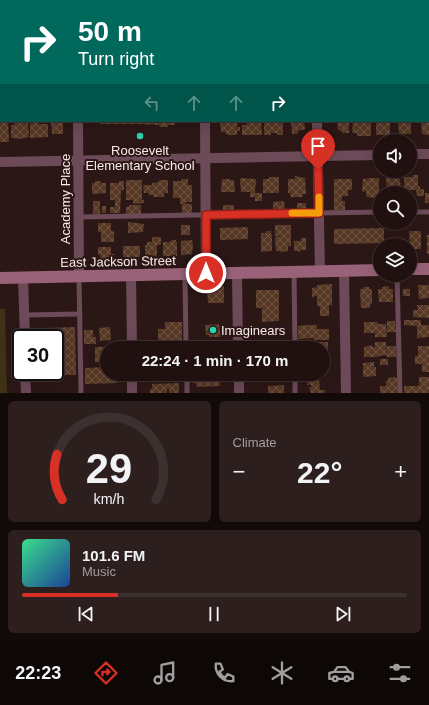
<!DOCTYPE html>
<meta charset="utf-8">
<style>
:root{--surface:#201110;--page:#2d1f1e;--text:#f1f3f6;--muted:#a29d9f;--line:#3d3130;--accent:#d93025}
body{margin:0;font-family:Helvetica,sans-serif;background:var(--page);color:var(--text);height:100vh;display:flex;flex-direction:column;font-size:15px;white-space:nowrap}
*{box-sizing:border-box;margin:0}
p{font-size:13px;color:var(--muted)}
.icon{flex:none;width:22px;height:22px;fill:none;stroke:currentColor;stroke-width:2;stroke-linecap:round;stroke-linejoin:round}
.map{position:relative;height:393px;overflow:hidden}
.panel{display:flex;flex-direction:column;gap:8px;padding:8px;background:#120909;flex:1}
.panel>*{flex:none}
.guide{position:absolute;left:0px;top:0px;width:429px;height:122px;box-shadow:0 4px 16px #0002,0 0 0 1px var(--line);background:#00695c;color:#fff;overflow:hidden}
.buttons{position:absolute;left:373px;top:134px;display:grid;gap:8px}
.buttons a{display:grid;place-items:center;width:44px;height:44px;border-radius:50%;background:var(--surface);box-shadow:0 4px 16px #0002,0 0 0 1px var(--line);font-size:20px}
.speed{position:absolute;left:12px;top:329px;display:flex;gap:8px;font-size:20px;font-weight:700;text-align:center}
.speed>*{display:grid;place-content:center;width:52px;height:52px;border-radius:50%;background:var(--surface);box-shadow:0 4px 16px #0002,0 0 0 1px var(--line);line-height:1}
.speed .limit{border:2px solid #111;border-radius:6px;background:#fff;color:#111}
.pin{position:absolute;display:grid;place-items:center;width:34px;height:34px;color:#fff;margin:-41px -17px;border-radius:50% 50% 50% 0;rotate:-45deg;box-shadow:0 0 4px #0007}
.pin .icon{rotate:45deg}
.me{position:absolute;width:44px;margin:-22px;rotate:0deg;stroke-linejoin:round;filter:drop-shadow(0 0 3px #0008)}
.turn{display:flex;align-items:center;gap:14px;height:84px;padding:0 12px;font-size:18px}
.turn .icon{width:52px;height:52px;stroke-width:2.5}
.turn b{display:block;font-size:28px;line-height:34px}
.lanes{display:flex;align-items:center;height:38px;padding:0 12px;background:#0003;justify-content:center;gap:20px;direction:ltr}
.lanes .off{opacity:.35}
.big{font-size:30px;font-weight:700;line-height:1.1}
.panel .card{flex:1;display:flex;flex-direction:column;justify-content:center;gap:6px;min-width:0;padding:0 14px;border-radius:6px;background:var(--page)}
.panel .dial{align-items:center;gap:0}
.dial svg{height:104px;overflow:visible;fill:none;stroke:var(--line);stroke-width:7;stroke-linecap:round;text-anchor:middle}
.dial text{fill:var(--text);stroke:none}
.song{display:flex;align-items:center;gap:12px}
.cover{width:48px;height:48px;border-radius:6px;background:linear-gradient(135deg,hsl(150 70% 55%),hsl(220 70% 35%))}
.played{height:4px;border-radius:2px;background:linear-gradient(90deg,var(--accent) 25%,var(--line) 25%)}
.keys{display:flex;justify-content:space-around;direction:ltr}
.heat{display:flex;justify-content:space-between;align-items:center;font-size:22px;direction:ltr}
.panel .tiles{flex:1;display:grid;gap:8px;grid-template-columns:1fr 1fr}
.card:last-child{grid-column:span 2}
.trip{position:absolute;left:100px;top:341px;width:230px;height:40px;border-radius:20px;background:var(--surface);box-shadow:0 4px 16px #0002,0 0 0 1px var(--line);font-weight:700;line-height:40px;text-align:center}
.menu{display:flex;height:64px;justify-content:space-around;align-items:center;background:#0d0706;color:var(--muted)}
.menu .icon{width:28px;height:28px}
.menu .active{color:var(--accent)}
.menu b{font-size:18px;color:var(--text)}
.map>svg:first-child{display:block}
</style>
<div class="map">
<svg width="429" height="393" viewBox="0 0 429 393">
<defs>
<pattern id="building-cross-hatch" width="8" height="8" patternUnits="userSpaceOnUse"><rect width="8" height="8" fill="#573825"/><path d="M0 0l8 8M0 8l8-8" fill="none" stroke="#705545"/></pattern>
</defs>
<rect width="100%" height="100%" fill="#2b1716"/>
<path fill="#403216" d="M0 309H5L7 393H0Z"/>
<g fill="url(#building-cross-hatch)">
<path d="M0 121H8L9 142H0Z"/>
<path d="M14 121H28L29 137 22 138V139L11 138V125H14Z"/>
<path d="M30 121H38V124H48V137L30 138Z"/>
<path d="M51 121H63V134H52Z"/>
<path d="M100 121H175V125H168V127H160L159 125 140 124H100Z"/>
<path d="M246 121H261L262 135H242V125H247Z"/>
<path d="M264 121H283V135H277V133H271V135H264Z"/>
<path d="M291 121H304L305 130H299L297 134H292Z"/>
<path d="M337 121H349V133H342L341 130H338Z"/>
<path d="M357 121H371V136H357V133H352L353 122H357Z"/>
<path d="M398 121H411V134H399Z"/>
<path d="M421 121H429V135L422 134Z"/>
<path d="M220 122 237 123V127H240V131H237V135H228V134H226L225 132H221Z"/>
<rect x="376" y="123" width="14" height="12"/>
<path d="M413 175H418V186H420V189H424V196H417L416 190H404V177H413Z"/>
<path d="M295 176 305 178 306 194H302L303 197H291L290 193H288V179H295Z"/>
<path d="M269 177H279V193H263V179H269Z"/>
<path d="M240 178 256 179 255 193H262V201H255V197H250V192H241Z"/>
<path d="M373 178H379V195H378V198L366 197V191L362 192 363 179Z"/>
<path d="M386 178 400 179 401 192H387Z"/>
<path d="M181 179H188V185H192V202H186V204H192V214H182V204H180V198H173V181H181Z"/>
<path d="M222 179H230V180H234L235 192H221Z"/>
<path d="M334 179H352V190H348V196H342V201H345V210H334Z"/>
<path d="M126 180H142V200H144V203L133 204V200H126Z"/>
<path d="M159 180H168V193H164V197H153V195H149V193H144L143 185H152V183L159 182Z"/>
<path d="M95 181H101V183H106V193L92 194V183H95Z"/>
<path d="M119 181H124V190H121L120 213H110V207H115V200H110V183H119Z"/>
<rect x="425" y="193" width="4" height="10"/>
<rect x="93" y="201" width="7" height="13"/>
<path d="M284 201 285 210 273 211V202Z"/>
<rect x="297" y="203" width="9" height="8"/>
<path d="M129 205H141V214H126V207H129Z"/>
<rect x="223" y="205" width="11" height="6"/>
<rect x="102" y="206" width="4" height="7"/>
<path d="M128 222 144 224 143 232 128 233Z"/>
<path d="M98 223H111V231L115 232V233H114V242H101V232H98Z"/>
<rect x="181" y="225" width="9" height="10"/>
<path d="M275 225H291V246H288V251L280 252V251H276L275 237 283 236H275Z"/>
<path d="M248 227V239L220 240V228Z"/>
<path d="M384 228V243L334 244V229Z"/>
<path d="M266 231H271V234H272V251L261 252V233H266Z"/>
<path d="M409 231H421V249H410Z"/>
<rect x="427" y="235" width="2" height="19"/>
<path d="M152 237H161V245H157V256L150 257V255H145V245H147V242H152Z"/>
<path d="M301 238H306V250H300V252H298V251H294V241H301Z"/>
<path d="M171 240H176V242H177V256H163V242H171Z"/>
<path d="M192 240 193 245 192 254 181 255V241Z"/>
<path d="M123 246H140V257H136V261H127V257H123Z"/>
<path d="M98 247H111V254H114V261H100V254L98 255Z"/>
<path d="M332 284V305H329V316H320V308L319 306H317V296L312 297V288L317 287V285Z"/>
<path d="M418 285H429V298L419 299Z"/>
<path d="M207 286H224V303H208Z"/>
<path d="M389 286V289H393V302H379L378 289H382V287Z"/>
<path d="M363 287H369V289H372V304H370V308H361L360 289H363Z"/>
<rect x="403" y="289" width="7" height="7"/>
<path d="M256 290H279V321L262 322V308H256Z"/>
<path d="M417 305H429V318L413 317V310H418Z"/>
<path d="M404 320H421V325H429V337L417 338V326L404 325Z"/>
<path d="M387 321H395L396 332H387Z"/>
<path d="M165 322H182V341H158V329H165Z"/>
<path d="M364 322H378V324H386L387 337H375V333H364Z"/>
<path d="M219 324 221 337H209V335H206L205 325Z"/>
<path d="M306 325H317V329H329V340H314V338L298 339V326Z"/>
<path d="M75 327 76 375H63V371H55V338H45V329L46 328Z"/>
<path d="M110 327 111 340 100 341 99 328Z"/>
<path d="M84 330H93V337H96V344H84Z"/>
<path d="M308 342H328V359H323V348H300V346H308Z"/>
<path d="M375 342H386L387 355 378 356V357H364V347L372 345V347H375Z"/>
<rect x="259" y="343" width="11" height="5"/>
<rect x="198" y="344" width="9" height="4"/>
<rect x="387" y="346" width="9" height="11"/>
<path d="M418 346H429V372H422V364H415V356H418Z"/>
<rect x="95" y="347" width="12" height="15"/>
<rect x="380" y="359" width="8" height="6"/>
<path d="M374 362V367H376V376L363 377V363Z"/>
<path d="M107 367V374H118V383L85 384V368Z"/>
<path d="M152 374H178V376H183V382H174V376H152Z"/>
<path d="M210 374H220V386L197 387 196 383H193V377L210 375Z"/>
<path d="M260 374H274V379H261Z"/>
<rect x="276" y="374" width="9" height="5"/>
<path d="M396 377 397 378V393H380V386H386V381H388V378Z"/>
<path d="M419 377H429V393H404V386H419Z"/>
<path d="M307 380H319L320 390H325V393H311L309 387H311V385H307Z"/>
<path d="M179 383V393H169V389H167V393H150V389H152V384Z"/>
<path d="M284 385V393H268V386Z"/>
</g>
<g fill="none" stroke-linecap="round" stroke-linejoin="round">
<g stroke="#6c4a58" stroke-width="5">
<path d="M274 0V1"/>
<path d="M428 98H429"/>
<path d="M0 105H1"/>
<path d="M410 212H429"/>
<path d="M78 217 380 212"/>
<path d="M294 273 295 348"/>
<path d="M185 275 186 348"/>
<path d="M397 275 400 393"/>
<path d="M79 277 81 393"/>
<path d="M24 315 80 314"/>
<path d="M187 374V393"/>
<path d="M295 374V393"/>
</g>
<g stroke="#6c4a58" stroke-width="10">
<path d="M77 0V1"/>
<path d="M204 0V1"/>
<path d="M428 41H429"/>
<path d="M0 45H1"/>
<path d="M78 121 79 276"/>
<path d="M205 121 206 273"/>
<path d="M317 121 320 271"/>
<path d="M410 154H429"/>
<path d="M0 162 380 155"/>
<path d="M344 271 346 393"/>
<path d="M237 273 238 348"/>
<path d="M131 275 132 348"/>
<path d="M23 278 25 338"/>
<path d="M25 372 26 393"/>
<path d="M132 374V393"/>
<path d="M239 374V393"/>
</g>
<g stroke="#996279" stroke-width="12">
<path d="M410 269H429"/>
<path d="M0 278 380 270"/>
</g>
</g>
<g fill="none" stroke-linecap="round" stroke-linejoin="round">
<defs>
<path id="route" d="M206 273V215L319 213 318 170"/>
</defs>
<use href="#route" stroke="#8d1f18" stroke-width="10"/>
<use href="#route" stroke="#d93025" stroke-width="7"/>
<path stroke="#f59e0b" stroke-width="7" d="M292 213H319V197"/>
</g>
<g fill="#26d5ae" stroke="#2b1716" stroke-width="1.5">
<circle cx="140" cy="136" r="4"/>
<circle cx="213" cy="330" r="4"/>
</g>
<g text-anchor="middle" stroke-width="4" stroke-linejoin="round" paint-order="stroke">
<g font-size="13" fill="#faebea" stroke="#2b1716">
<text x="140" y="155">Roosevelt<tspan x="140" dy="15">Elementary School</tspan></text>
<text x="221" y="335" text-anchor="start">Imaginears</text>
</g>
<g font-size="13" fill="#faebea" stroke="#2b1716">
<text transform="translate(65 199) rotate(-90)" y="5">Academy Place</text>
<text transform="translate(118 261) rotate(-1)" y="5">East Jackson Street</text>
</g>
</g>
</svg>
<div class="buttons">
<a><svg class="icon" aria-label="sound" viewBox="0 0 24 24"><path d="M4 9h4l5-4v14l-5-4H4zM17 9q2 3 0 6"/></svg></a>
<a><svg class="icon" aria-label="search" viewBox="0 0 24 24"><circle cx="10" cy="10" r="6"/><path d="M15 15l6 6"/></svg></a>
<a><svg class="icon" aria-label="layers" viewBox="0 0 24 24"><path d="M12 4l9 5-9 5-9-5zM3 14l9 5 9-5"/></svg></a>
</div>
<div class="speed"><div class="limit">30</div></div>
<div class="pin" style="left:318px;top:170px;background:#d93025"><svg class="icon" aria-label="arrive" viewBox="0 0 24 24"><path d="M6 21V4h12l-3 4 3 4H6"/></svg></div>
<svg class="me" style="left:206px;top:273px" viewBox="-20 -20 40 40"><circle r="17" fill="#d93025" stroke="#fff" stroke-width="3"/><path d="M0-11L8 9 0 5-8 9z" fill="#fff"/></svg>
<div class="trip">22:24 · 1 min · 170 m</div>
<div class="guide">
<div class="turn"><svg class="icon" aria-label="right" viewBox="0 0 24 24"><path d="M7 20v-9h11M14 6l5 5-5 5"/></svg><div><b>50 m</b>Turn right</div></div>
<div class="lanes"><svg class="icon off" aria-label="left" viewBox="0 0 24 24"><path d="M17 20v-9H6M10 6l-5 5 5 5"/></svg><svg class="icon off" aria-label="ahead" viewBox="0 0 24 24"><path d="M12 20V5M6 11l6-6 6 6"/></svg><svg class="icon off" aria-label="ahead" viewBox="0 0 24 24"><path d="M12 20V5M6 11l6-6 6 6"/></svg><svg class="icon" aria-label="right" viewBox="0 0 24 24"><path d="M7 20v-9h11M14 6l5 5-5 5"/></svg></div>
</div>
</div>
<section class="panel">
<div class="tiles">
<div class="card dial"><svg viewBox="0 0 100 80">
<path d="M14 69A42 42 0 1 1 86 69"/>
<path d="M14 69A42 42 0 0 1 10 34" stroke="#d93025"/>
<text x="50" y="56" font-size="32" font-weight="700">29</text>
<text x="50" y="72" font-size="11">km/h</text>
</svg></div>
<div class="card"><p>Climate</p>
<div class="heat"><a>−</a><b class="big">22°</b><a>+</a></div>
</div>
<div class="card">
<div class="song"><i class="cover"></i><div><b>101.6 FM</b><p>Music</p></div></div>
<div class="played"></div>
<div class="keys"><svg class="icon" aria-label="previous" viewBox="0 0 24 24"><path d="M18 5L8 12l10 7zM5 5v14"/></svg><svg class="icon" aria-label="pause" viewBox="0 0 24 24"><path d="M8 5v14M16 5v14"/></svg><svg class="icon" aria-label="next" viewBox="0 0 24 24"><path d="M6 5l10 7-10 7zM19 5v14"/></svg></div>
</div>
</div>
</section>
<nav class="menu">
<b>22:23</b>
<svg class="icon active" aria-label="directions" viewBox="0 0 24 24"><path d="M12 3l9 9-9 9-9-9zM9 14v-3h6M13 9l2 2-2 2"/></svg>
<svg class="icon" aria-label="music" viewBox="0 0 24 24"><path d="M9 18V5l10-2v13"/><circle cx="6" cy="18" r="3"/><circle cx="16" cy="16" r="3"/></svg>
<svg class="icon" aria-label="phone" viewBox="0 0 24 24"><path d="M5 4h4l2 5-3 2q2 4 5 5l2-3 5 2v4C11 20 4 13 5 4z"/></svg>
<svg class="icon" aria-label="climate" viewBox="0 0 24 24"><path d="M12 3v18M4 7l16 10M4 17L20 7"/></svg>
<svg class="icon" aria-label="car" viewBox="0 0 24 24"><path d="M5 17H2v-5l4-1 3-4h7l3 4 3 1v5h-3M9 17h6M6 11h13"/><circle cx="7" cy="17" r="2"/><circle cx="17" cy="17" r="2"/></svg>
<svg class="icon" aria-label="filters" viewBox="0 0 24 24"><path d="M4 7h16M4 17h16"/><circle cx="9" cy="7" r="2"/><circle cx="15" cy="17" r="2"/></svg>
</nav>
